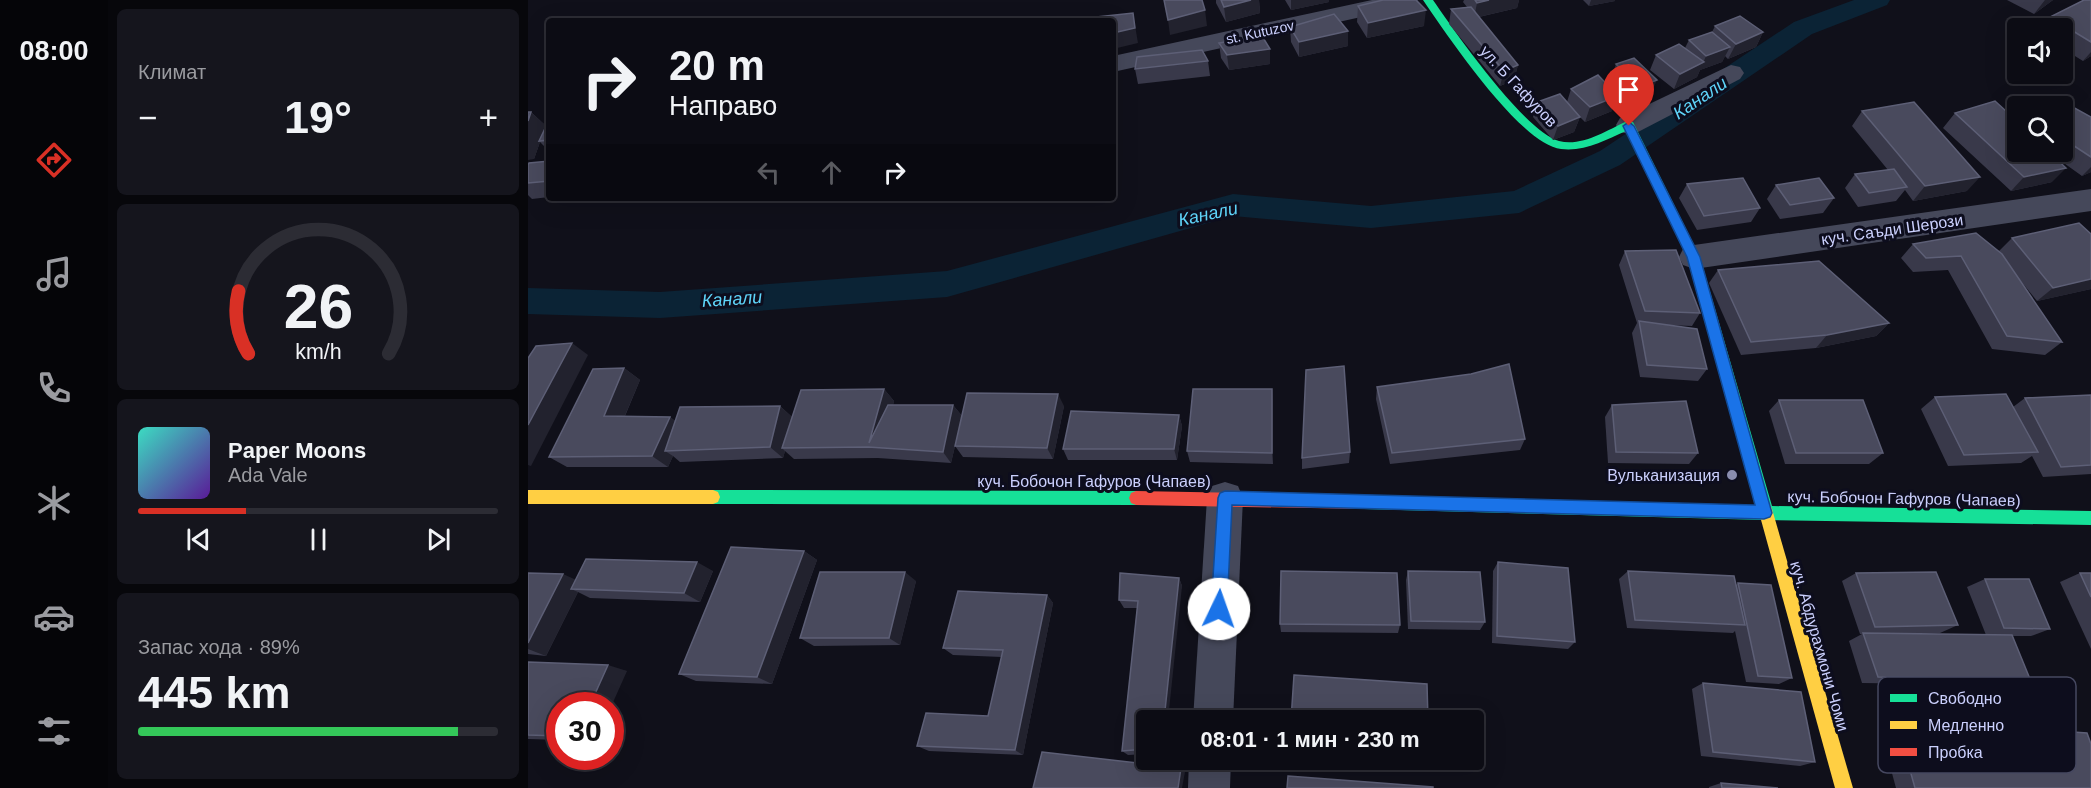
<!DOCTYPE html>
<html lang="ru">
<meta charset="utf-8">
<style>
:root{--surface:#0c0c14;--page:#15151d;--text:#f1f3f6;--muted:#9a9ba0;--line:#2c2c34;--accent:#d93025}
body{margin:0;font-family:Helvetica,sans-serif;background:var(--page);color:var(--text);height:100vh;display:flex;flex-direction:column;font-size:22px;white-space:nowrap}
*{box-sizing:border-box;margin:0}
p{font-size:20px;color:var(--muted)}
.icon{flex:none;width:33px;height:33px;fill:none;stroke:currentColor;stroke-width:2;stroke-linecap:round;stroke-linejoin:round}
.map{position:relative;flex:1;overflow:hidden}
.drawer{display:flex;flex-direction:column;gap:9px;padding:9px;background:#07070b;width:420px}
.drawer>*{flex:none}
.guide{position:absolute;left:18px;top:18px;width:570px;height:183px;border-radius:6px;box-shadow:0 6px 24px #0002,0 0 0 2px var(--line);background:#0c0c14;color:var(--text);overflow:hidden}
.tools{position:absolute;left:1479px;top:18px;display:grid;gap:12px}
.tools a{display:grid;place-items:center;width:66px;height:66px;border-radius:6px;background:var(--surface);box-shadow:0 6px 24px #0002,0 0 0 2px var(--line);font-size:30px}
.speed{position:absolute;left:18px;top:692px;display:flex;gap:12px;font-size:30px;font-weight:700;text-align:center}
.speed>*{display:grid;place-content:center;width:78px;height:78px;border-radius:50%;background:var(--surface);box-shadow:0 6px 24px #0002,0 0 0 2px var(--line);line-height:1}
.speed .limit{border:9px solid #d22;background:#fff;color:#111}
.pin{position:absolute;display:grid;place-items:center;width:51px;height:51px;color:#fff;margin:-62px -26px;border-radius:50% 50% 50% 0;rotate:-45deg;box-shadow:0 0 6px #0007}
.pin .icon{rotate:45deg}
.me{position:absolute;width:66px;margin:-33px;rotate:3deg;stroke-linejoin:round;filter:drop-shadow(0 0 4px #0008)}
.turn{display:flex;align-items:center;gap:21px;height:126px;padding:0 24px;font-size:27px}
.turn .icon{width:78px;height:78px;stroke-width:2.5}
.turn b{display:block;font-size:42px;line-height:51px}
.lanes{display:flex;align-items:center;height:57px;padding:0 24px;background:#0003;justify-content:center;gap:30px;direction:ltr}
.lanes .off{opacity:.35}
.big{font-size:45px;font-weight:600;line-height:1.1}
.drawer .tile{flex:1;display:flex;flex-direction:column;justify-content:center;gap:9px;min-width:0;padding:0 21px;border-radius:9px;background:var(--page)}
.drawer .dial{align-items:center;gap:0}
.dial svg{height:156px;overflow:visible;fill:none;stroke:var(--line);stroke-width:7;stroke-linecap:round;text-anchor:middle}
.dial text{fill:var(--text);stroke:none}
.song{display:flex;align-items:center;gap:18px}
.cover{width:72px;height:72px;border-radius:9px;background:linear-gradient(135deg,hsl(170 70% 55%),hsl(270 70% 35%))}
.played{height:6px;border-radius:3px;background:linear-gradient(90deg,var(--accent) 30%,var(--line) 30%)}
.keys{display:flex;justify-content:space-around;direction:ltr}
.heat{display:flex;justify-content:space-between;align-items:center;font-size:33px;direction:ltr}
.charge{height:9px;border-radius:4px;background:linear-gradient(90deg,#34c759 89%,var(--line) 0)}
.trip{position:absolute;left:608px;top:710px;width:348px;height:60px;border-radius:6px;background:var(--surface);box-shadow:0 6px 24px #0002,0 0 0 2px var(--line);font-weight:600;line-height:60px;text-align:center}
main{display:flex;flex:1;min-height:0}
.tab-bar{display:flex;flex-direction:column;width:108px;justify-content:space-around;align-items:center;background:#050508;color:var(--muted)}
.tab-bar .icon{width:42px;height:42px}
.tab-bar .current{color:var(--accent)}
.tab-bar b{font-size:27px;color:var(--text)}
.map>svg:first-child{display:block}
</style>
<main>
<nav class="tab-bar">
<b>08:00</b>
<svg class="icon current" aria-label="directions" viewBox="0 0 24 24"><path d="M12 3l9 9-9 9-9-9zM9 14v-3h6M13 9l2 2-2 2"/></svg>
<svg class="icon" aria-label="music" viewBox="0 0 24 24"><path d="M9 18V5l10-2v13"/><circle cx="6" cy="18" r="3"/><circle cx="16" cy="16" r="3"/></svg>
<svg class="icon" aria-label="phone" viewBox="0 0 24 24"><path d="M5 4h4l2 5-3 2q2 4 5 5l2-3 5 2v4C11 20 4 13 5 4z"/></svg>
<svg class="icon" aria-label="climate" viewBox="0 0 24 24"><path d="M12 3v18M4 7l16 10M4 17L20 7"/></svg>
<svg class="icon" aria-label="car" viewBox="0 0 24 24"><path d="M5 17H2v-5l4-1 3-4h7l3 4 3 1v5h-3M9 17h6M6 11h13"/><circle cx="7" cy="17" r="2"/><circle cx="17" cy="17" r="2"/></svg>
<svg class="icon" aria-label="filters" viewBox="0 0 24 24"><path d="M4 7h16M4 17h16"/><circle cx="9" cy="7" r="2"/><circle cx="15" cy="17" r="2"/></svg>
</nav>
<section class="drawer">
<div class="tile"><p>Климат</p>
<div class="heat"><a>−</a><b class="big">19°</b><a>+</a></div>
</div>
<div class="tile dial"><svg viewBox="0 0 100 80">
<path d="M14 69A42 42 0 1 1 86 69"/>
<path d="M14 69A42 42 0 0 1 9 37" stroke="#d93025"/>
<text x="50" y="56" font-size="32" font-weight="700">26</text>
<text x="50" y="72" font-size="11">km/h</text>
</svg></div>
<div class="tile">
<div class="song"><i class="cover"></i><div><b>Paper Moons</b><p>Ada Vale</p></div></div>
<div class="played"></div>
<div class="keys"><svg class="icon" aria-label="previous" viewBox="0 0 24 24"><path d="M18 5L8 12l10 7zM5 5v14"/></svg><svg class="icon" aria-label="pause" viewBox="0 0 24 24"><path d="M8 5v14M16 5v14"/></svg><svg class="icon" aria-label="next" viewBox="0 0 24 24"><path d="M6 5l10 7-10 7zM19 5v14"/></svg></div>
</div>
<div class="tile"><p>Запас хода · 89%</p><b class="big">445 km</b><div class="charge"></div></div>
</section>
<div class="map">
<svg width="1563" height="788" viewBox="0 0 1563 788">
<rect width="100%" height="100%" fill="#10101a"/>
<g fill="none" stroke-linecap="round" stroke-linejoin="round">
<path fill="#0b2335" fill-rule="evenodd" d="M1326 0H1362L1359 5 1284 34 1092 165 991 213 843 228 705 216 419 297 132 318 0 314V288L132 292 419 271 705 194 843 206 986 191 1072 151 1266 22Z"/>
<g fill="#45485a" fill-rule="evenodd">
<path d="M844 0H890L886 5 878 7 585 72V56Z"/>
<path d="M1203 65 1212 67 1216 73 1212 79 1110 132 1101 134 1092 132 1088 125 1092 118Z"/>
<path d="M1563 189V211L1166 269 1155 265 1151 257 1155 249 1166 245Z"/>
<path d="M697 482 710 486 715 498 705 720H665L679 498 684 486Z"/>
<path d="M661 759H703L702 788H660Z"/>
</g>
<g fill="#16e098" fill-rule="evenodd">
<path d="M895 0H905C927 32 996 131 1031 141 1053 147 1078 131 1097 122H1105L1172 257 1244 506 1563 511V525L1236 520 836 509 831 507 829 502 831 497 836 495 1229 506 1160 257 1098 131C1078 140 1056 152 1033 149 992 144 919 35 895 0Z"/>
<path d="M185 490 608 491 613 493 615 498 613 503 608 505 185 504 180 502 178 497 180 492Z"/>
</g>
<g fill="#ffcf43" fill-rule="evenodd">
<path d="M0 490H185L190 492 192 497 190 502 185 504H0Z"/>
<path d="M1237 502 1242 504 1244 509 1325 788H1307L1230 509 1232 504Z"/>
</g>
<path fill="#f24e42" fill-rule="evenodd" d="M608 491 836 495 841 497 843 502 841 507 836 509 608 505 603 503 601 498 603 493Z"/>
</g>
<g fill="#39394a">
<path d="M688 0H731L732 13 698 22 688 3Z"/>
<path d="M757 0H801V2L763 10Z"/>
<path d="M936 0H991L989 8 951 17 990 65 986 80 972 86 921 24 923 9 939 7 935 2Z"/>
<path d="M1055 0H1087V1L1061 6Z"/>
<path d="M1479 0H1525L1506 14Z"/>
<path d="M1563 0V56L1555 61 1534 48V28H1512L1522 17Z"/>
<path d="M830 6 896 26 839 38 829 22Z"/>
<path d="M1187 26 1235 32 1228 47 1200 59 1197 56 1194 62 1172 70 1169 77 1146 89 1122 70 1128 55 1157 48 1161 40 1184 32Z"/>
<path d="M762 27 820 31V46L771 57 763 42Z"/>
<path d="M691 43 742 49V64L701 70 693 58Z"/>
<path d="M680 61 682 76 610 84 607 69Z"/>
<path d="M1088 64 1122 95 1105 102 1083 79Z"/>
<path d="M1043 89 1084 111 1057 122 1051 116 1052 117 1046 132 1025 140 1005 117 1009 102H1039Z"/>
<path d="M1534 106 1563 117V172L1554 176 1526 156 1524 182 1483 191 1415 128 1427 113 1490 152H1534Z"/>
<path d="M1334 111 1439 191 1385 201 1377 190 1368 201 1330 207 1317 188 1327 174 1360 170 1324 126Z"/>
<path d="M3 112 18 126 21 120V151L12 142 6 159Z"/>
<path d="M21 161V197L4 199 0 195V165Z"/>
<path d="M1159 184 1232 208 1223 222 1169 230 1151 198Z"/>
<path d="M1248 185 1306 198 1295 213 1252 219 1239 199Z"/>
<path d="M61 198H114L65 202Z"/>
<path d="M1484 238 1563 289 1509 301 1488 275 1534 342 1517 355 1464 349 1420 270 1385 272 1373 258 1385 244 1471 251Z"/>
<path d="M1097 251 1172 313 1164 326 1137 325 1179 369 1170 381 1112 377 1104 333 1109 323 1091 265Z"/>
<path d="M1190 270 1361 323 1348 336 1288 348 1213 355 1181 283Z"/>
<path d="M96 368 112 380 97 416 142 417 147 421 252 406 264 417 356 389 366 401 365 405H425L434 416 536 406 525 459 435 457 427 446 423 463 350 458 266 459 257 451 255 458 152 462 145 456 140 467H39L21 457Z"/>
<path d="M849 387 997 439 992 450 862 464 848 399Z"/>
<path d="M1563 395V474L1515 477 1504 456 1493 463 1420 466 1393 409 1407 397 1485 407 1497 398Z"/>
<path d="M745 400V464L662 462 659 451Z"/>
<path d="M1251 400 1355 453 1341 464H1257L1241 411Z"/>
<path d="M1084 405 1170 453 1161 464 1080 463 1077 417Z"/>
<path d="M651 415 654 426 649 460H540L535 449Z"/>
<path d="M822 452 821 463 774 469V458Z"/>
<path d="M276 551 289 560 244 684 168 681 151 674Z"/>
<path d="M970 562 1047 642 1040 649 964 643 965 571Z"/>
<path d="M185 571 172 602 62 598 50 592 18 656 0 654V573L48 580Z"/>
<path d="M880 571 957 622 952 630 880 629 878 580Z"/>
<path d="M1100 571 1208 585 1210 583 1264 678 1251 684 1218 682 1207 631 1205 633 1099 628 1091 579Z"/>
<path d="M1328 573 1430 625 1412 633 1365 634 1458 635 1439 587 1457 579 1522 629 1503 636H1484L1502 679 1482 685 1334 683 1321 641 1334 634H1332L1314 581Z"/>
<path d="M1552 573H1563V649L1532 582Z"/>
<path d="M651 578 654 586 618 720V754L600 755 594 751 609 608H596L591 600Z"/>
<path d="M388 581 372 645 286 646 272 638Z"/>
<path d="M519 595 525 603 495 755 401 751 389 746 460 716 474 657 425 655 415 648Z"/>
<path d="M752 624 872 625 870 633 753 632Z"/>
<path d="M0 662 99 671 32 705V740L0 739Z"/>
<path d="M1175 683 1287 762 1272 766 1173 756 1164 689Z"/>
<path d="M1368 720 1563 788H1368L1351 725Z"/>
<path d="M1193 783 1250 788H1181V787Z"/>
</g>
<g fill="#22222e">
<path d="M723 0H731L732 13 698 22 696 7Z"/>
<path d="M763 0H801V2L763 10Z"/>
<path d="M961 0H991L989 8 946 18 949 3Z"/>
<path d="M1063 0H1087V1L1061 6Z"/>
<path d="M1517 0H1525L1506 14Z"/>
<path d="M677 10 679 26 642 35 640 20Z"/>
<path d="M898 10 896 26 839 38 840 23Z"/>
<path d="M605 13 610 43 585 49V33Z"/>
<path d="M820 31V46L771 57V42Z"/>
<path d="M1235 32 1228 47 1200 59 1208 44Z"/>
<path d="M1202 47 1194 62 1172 70 1169 77 1146 89 1152 74 1175 63 1178 56Z"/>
<path d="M742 49V64L701 70 699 55Z"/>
<path d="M1563 52V56L1555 61Z"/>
<path d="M990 65 986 80 972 86 976 71Z"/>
<path d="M1129 80 1122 95 1105 102 1111 87Z"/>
<path d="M1090 96 1084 111 1057 122 1062 107Z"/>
<path d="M3 112 18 126 11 141 12 142 6 159 0 160V121Z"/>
<path d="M1052 117 1046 132 1025 140 1030 126Z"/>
<path d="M1563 167V172L1554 176Z"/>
<path d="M1538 168 1524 182 1483 191 1496 177Z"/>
<path d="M1452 177 1439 191 1385 201 1397 186Z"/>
<path d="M1563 279V289L1509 301 1525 288Z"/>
<path d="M1361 323 1348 336 1288 348 1299 335Z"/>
<path d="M44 343 60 355 3 466 0 465V425Z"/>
<path d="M96 368 112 380 92 427 76 416Z"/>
<path d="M356 389 366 401 354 448 341 443Z"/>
<path d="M744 389 745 400V464L744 453Z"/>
<path d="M530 394 536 406 525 459 519 448Z"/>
<path d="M425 405 434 416 423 463 415 452Z"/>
<path d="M252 406 265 418 254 448 257 451 255 458 242 447Z"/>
<path d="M651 415 654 426 649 460 646 449Z"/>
<path d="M142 417 157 428 137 451 145 456 140 467 124 456Z"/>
<path d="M276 551 289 560 244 684 229 677Z"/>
<path d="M169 562 185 571 172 602 156 593Z"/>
<path d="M377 572 388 581 372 645 361 638Z"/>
<path d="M35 574 55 583 43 589 50 592 18 656 0 649V643Z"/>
<path d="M651 578 654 586 640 720H636Z"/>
<path d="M519 595 525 603 495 755 487 750Z"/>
<path d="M80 665 99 671 82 709V705H62Z"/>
<path d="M653 768 657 772 654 788H650Z"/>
</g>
<g fill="#494a5d" stroke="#5d5f76" stroke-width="1.5">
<path d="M636 0H674L677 10 640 20Z"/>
<path d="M693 0H723L696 7Z"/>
<path d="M855 0H888L898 10 840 23 830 6Z"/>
<path d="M947 0H961L949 3Z"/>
<path d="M1556 0H1563V42L1522 17Z"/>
<path d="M943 7 990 65 976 71 923 9Z"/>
<path d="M605 13 607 28 585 33V21H570L569 17Z"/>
<path d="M806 14 820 31 771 42 762 27Z"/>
<path d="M1212 16 1235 32 1208 44 1187 26Z"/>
<path d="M1184 32 1202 47 1178 56 1161 40Z"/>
<path d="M734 36 742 49 699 55 691 43Z"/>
<path d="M1151 44 1176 62 1152 74 1128 55Z"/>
<path d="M674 50 680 61 607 69 609 57Z"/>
<path d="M1106 58 1129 80 1111 87 1088 64Z"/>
<path d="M1070 75 1090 96 1062 107 1043 89Z"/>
<path d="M1032 94 1052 117 1030 126 1009 102Z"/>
<path d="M1523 95 1563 117V157L1534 138V106H1507Z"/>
<path d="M1467 101 1490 122V152H1521L1538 168 1496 177 1427 113Z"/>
<path d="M1386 102 1452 177 1397 186 1334 111Z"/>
<path d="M0 112H3L0 121Z"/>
<path d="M21 120V140L11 141Z"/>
<path d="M21 161V181L0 183V165L1 163Z"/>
<path d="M1366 169 1379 187 1341 193 1327 174Z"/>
<path d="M1215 178 1232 208 1176 216 1159 184Z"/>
<path d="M1291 178 1306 198 1262 205 1248 185Z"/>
<path d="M1551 223 1563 234V279L1525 288 1484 238Z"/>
<path d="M1448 233 1474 254 1534 342 1479 336 1433 256 1398 258 1385 244Z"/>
<path d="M1148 250 1172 313 1117 311 1097 251Z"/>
<path d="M1291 261 1361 323 1299 335 1223 342 1190 270Z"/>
<path d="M1111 321 1169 329 1179 369 1119 365Z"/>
<path d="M44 343 0 425V358L8 346Z"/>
<path d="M981 364 997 439 864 453 849 387 943 374Z"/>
<path d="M816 366 822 452 774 458 778 370Z"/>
<path d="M96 368 76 416 142 417 124 456 21 457 65 369Z"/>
<path d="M356 389 341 443 360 405H425L415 452 340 447 254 448 273 390Z"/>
<path d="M665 389H744V453L659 451Z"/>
<path d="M439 393 530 394 519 448 427 446Z"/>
<path d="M1478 394 1510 452 1436 455 1407 397Z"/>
<path d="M1563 395V465L1533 467 1497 398Z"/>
<path d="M1251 400H1335L1355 453H1268Z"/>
<path d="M1158 401 1170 453 1088 452 1084 405Z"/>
<path d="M252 406 242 447 137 451 152 407Z"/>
<path d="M543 411 651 415 646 449H535Z"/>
<path d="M203 547 276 551 229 677 151 674Z"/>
<path d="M58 559 169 562 156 593 43 589Z"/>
<path d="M970 562 1040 568 1047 642 969 636Z"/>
<path d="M753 571 869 573 872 625 752 624Z"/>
<path d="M880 571 952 572 957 622 883 621Z"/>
<path d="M1100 571 1206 576 1217 625 1107 620Z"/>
<path d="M292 572H377L361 638H272Z"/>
<path d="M1408 572 1430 625 1347 627 1328 573Z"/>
<path d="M0 573 35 574 0 643Z"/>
<path d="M592 573 651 578 636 720H618V749L594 751 610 601 591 600Z"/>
<path d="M1552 573H1563V597Z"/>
<path d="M1457 579H1501L1522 629 1476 628Z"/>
<path d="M1210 583 1243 585 1264 678 1230 676Z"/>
<path d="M430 591 519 595 487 750 389 746 398 713 460 716 475 650 415 648Z"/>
<path d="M1335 633 1484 635 1502 679 1350 677Z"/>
<path d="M0 662 80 665 62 705H32V736L0 735Z"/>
<path d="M766 675 899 684 900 720H763Z"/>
<path d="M1175 683 1273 692 1287 762 1185 752Z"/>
<path d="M1368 720 1559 733 1563 744V788H1387Z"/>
<path d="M514 752 653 768 650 788H505Z"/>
<path d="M760 776 905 787V788H759Z"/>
<path d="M1193 783 1250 788H1194Z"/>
</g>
<path fill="#1a73e8" stroke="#114b97" stroke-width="1.5" d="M1101 122 1106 126 1172 257 1244 513 1242 517 1236 519 704 505 699 609 696 614 691 617 685 614 683 609 690 498 692 493 697 491 1227 505 1159 257 1095 126Z"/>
<circle fill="#8a8dae" stroke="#0d0d1d" stroke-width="2" cx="1204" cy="475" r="6"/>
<g text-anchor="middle" stroke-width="6" stroke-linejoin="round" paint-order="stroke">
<g font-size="14" fill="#cbd0fd" stroke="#0d0d1d">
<text transform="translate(732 32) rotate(-12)" y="5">st. Kutuzov</text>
</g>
<g font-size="16" fill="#cbd0fd" stroke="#0d0d1d">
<text transform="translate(991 86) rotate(47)" y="6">ул. Б Гафуров</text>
<text transform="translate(1364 229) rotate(-8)" y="6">куч. Саъди Шерози</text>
<text x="566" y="487">куч. Бобочон Гафуров (Чапаев)</text>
<text transform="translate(1376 498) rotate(1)" y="6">куч. Бобочон Гафуров (Чапаев)</text>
<text transform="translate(1292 646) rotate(74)" y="6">куч. Абдурахмони Чоми</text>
</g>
<g font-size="16" fill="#cbd0fd" stroke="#0d0d1d" text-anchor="end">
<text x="1192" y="481">Вульканизация</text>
</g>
<g font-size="18" font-style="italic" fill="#5ed3f8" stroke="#0d0d1d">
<text transform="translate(1172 98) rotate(-34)" y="6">Канали</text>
<text transform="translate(680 214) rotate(-12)" y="6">Канали</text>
<text transform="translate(204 299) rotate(-4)" y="6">Канали</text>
</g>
</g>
<rect x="1350" y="677" width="198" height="96" rx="9" fill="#0d0d1d" stroke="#464860" stroke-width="1.5"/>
<rect x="1362" y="694" width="27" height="8" fill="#16e098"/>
<rect x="1362" y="721" width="27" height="8" fill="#ffcf43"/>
<rect x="1362" y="748" width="27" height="8" fill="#f24e42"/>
<g font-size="16" fill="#cbd0fd">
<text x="1400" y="704">Свободно</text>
<text x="1400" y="731">Медленно</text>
<text x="1400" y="758">Пробка</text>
</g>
</svg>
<div class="tools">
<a><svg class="icon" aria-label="sound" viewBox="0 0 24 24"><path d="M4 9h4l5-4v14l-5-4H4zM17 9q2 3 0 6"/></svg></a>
<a><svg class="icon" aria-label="search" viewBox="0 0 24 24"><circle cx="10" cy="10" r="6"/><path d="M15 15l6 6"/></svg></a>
</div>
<div class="speed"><div class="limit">30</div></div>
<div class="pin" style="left:1101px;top:126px;background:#d93025"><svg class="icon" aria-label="arrive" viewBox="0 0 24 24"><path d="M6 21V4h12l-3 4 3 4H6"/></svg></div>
<svg class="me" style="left:691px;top:609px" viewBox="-20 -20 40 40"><circle r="19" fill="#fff"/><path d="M0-13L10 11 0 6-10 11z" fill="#1a73e8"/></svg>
<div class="trip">08:01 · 1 мин · 230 m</div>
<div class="guide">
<div class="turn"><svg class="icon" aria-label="right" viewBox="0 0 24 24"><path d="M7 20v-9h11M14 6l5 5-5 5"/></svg><div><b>20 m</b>Направо</div></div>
<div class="lanes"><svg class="icon off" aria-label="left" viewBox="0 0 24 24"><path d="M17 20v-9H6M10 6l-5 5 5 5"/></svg><svg class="icon off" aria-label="ahead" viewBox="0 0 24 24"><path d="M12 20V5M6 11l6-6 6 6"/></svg><svg class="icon" aria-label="right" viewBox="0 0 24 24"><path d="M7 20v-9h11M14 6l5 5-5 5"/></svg></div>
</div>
</div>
</main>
